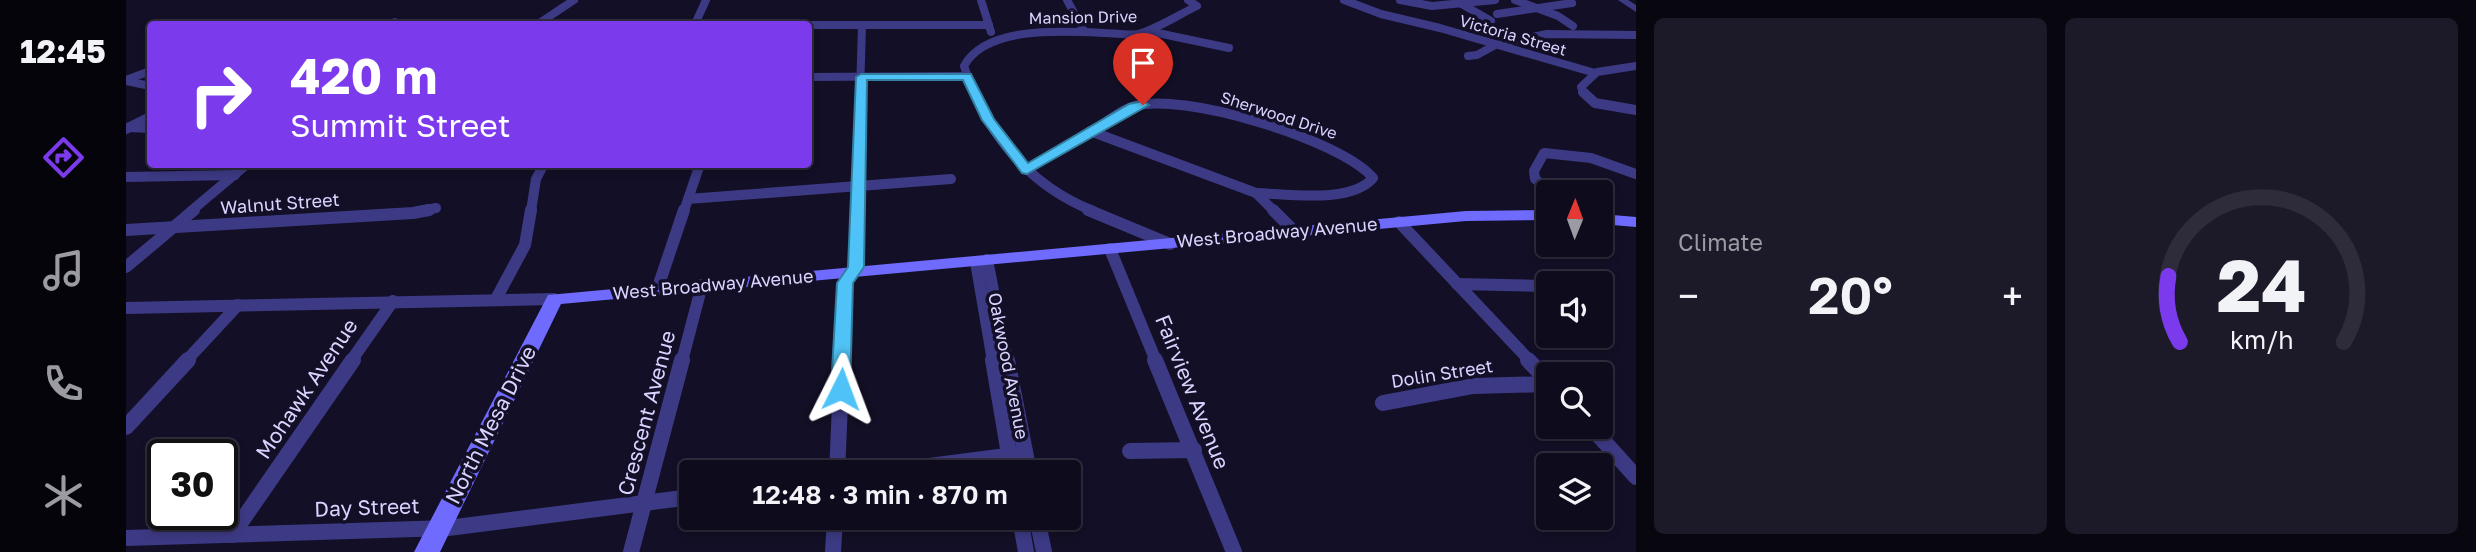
<!DOCTYPE html>
<meta charset="utf-8">
<style>
:root{--surface:#0e0b1c;--page:#1c1929;--text:#f1f3f6;--muted:#9b9ba3;--line:#2e2b3b;--accent:#7c3aed}
body{margin:0;font-family:"Golos Text",sans-serif;background:var(--page);color:var(--text);height:100vh;display:flex;flex-direction:column;font-size:26px;white-space:nowrap}
*{box-sizing:border-box;margin:0}
p{font-size:23px;color:var(--muted)}
.icon{flex:none;width:38px;height:38px;fill:none;stroke:currentColor;stroke-width:2;stroke-linecap:round;stroke-linejoin:round}
.map{position:relative;flex:1;overflow:hidden}
.drawer{display:flex;flex-direction:column;gap:18px;padding:18px;background:#08060f;width:840px}
.drawer>*{flex:none}
.guide{position:absolute;left:21px;top:21px;width:665px;height:147px;border-radius:7px;box-shadow:0 4px 10px #0003,0 0 0 2px var(--line);background:#7c3aed;color:#fff;overflow:hidden}
.needle{width:46px;rotate:1deg}
.tools{position:absolute;left:1410px;top:180px;display:grid;gap:14px}
.tools a{display:grid;place-items:center;width:77px;height:77px;border-radius:7px;background:var(--surface);box-shadow:0 4px 10px #0003,0 0 0 2px var(--line);font-size:35px}
.speed{position:absolute;left:21px;top:439px;display:flex;gap:14px;font-size:35px;font-weight:700;text-align:center}
.speed>*{display:grid;place-content:center;width:91px;height:91px;border-radius:50%;background:var(--surface);box-shadow:0 4px 10px #0003,0 0 0 2px var(--line);line-height:1}
.speed .limit{border:4px solid #111;border-radius:10px;background:#fff;color:#111}
.pin{position:absolute;display:grid;place-items:center;width:60px;height:60px;color:#fff;margin:-72px -30px;border-radius:50% 50% 50% 0;rotate:-45deg;box-shadow:0 0 7px #0007}
.pin .icon{rotate:45deg}
.me{position:absolute;width:77px;margin:-38px;rotate:3deg;stroke-linejoin:round;filter:drop-shadow(0 0 5px #0008)}
.turn{display:flex;align-items:center;gap:24px;height:147px;padding:0 28px;font-size:32px}
.turn .icon{width:91px;height:91px;stroke-width:2.5}
.turn b{display:block;font-size:49px;line-height:60px}
.big{font-size:52px;font-weight:600;line-height:1.1}
.drawer .widget{flex:1;display:flex;flex-direction:column;justify-content:center;gap:10px;min-width:0;padding:0 24px;border-radius:10px;background:var(--page)}
.drawer .dial{align-items:center;gap:0}
.dial svg{height:182px;overflow:visible;fill:none;stroke:var(--line);stroke-width:7;stroke-linecap:round;text-anchor:middle}
.dial text{fill:var(--text);stroke:none}
.heat{display:flex;justify-content:space-between;align-items:center;font-size:38px;direction:ltr}
.drawer .tiles{flex:1;display:grid;gap:18px;grid-template-columns:repeat(2,1fr)}
.trip{position:absolute;left:553px;top:460px;width:402px;height:70px;border-radius:7px;background:var(--surface);box-shadow:0 4px 10px #0003,0 0 0 2px var(--line);font-weight:600;line-height:70px;text-align:center}
main{display:flex;flex:1;min-height:0}
.tab-bar{display:flex;flex-direction:column;width:126px;justify-content:space-around;align-items:center;background:#06040b;color:var(--muted)}
.tab-bar .icon{width:49px;height:49px}
.tab-bar .active{color:var(--accent)}
.tab-bar b{font-size:32px;color:var(--text)}
.map>svg:first-child{display:block}
</style>
<main>
<nav class="tab-bar">
<b>12:45</b>
<svg class="icon active" aria-label="directions" viewBox="0 0 24 24"><path d="M12 3l9 9-9 9-9-9zM9 14v-3h6M13 9l2 2-2 2"/></svg>
<svg class="icon" aria-label="music" viewBox="0 0 24 24"><path d="M9 18V5l10-2v13"/><circle cx="6" cy="18" r="3"/><circle cx="16" cy="16" r="3"/></svg>
<svg class="icon" aria-label="phone" viewBox="0 0 24 24"><path d="M5 4h4l2 5-3 2q2 4 5 5l2-3 5 2v4C11 20 4 13 5 4z"/></svg>
<svg class="icon" aria-label="climate" viewBox="0 0 24 24"><path d="M12 3v18M4 7l16 10M4 17L20 7"/></svg>
</nav>
<div class="map">
<svg width="1510" height="552" viewBox="0 0 1510 552">
<rect width="100%" height="100%" fill="#130f26"/>
<g fill="none" stroke-linecap="round" stroke-linejoin="round">
<g stroke="#3d3a85" stroke-width="8">
<path d="M855 0 865 32"/>
<path d="M941 0 958 31"/>
<path d="M1218 0 1255 14 1314 28 1469 73"/>
<path d="M1274 0 1306 6 1369 0"/>
<path d="M1389 0 1432 16 1447 26"/>
<path d="M1334 3 1365 21"/>
<path d="M1371 14 1446 3"/>
<path d="M263 24 269 22"/>
<path d="M412 24 448 0"/>
<path d="M569 24 580 0"/>
<path d="M682 25H863"/>
<path d="M1022 31 1103 48"/>
<path d="M1342 56 1351 55 1371 44 1421 34 1510 35"/>
<path d="M682 77 841 76"/>
<path d="M0 80 24 71"/>
<path d="M0 81 24 86"/>
<path d="M734 93 736 25"/>
<path d="M848 93 838 66C860 25 939 31 979 33 989 33 1002 36 1012 34 1029 30 1054 14 1071 6L1062 0"/>
<path d="M1457 93 1455 87 1471 72 1510 66"/>
</g>
<g stroke="#3d3a85" stroke-width="10">
<path d="M848 92C872 147 910 188 967 211"/>
<path d="M1457 92 1469 103 1510 110"/>
<path d="M4 127 24 128"/>
<path d="M0 129 24 117"/>
<path d="M964 131 1130 193 1148 211"/>
<path d="M900 170C925 155 949 141 974 126 984 120 995 110 1006 107 1053 90 1216 140 1247 178 1225 204 1162 194 1130 193"/>
<path d="M0 177 109 175"/>
<path d="M1427 192 1409 179 1408 171 1418 153 1465 158 1510 174"/>
<path d="M562 199 825 179"/>
<path d="M65 211 121 164"/>
<path d="M295 211 310 208"/>
<path d="M405 211 410 179 418 164"/>
<path d="M558 211 574 164"/>
<path d="M731 211 734 92"/>
</g>
<g stroke="#3d3a85" stroke-width="12">
<path d="M962 210 1044 244"/>
<path d="M1147 210 1169 232"/>
<path d="M1273 222 1404 361"/>
<path d="M0 230 287 213 303 210"/>
<path d="M984 249 1030 361"/>
<path d="M861 260 881 361"/>
<path d="M850 262 867 361"/>
<path d="M0 267 68 210"/>
<path d="M1331 284 1423 286"/>
<path d="M531 290 558 210"/>
<path d="M370 299 399 245 405 210"/>
<path d="M0 308 428 299"/>
<path d="M60 361 112 305"/>
<path d="M225 361 267 301"/>
<path d="M556 361 576 285"/>
<path d="M716 361 719 283 730 267 731 210"/>
</g>
<g stroke="#3d3a85" stroke-width="16">
<path d="M867 360 886 472"/>
<path d="M881 360 903 472"/>
<path d="M1029 360 1108 552"/>
<path d="M1402 360 1423 382"/>
<path d="M1257 403 1347 386 1423 384"/>
<path d="M0 427 62 360"/>
<path d="M1465 427 1510 477"/>
<path d="M1004 451 1068 450"/>
<path d="M711 472 716 360"/>
<path d="M757 472 888 455"/>
<path d="M894 518 900 552"/>
<path d="M911 518 918 552"/>
<path d="M106 535 227 360"/>
<path d="M0 538 322 528 565 497"/>
<path d="M505 552 556 360"/>
<path d="M707 552 709 518"/>
</g>
<path fill="#3d3a85" fill-rule="evenodd" d="M1492 0H1502L1510 5V12Z"/>
<g fill="#6f6bff" fill-rule="evenodd">
<path d="M1423 210V220L1340 221 435 304 314 552H288L422 295 1340 211Z"/>
<path d="M1475 214 1510 217V227L1475 224Z"/>
</g>
</g>
<path fill="#4fc3f7" stroke="#337fa1" stroke-width="2" d="M735 74H845L868 119 902 163 1003 104 1017 101 1023 105 901 174 896 173 856 120 837 80H741L738 267 727 283 724 389 721 393H708L705 389 711 283 722 267 730 77Z"/>
<g text-anchor="middle" stroke-width="7" stroke-linejoin="round" paint-order="stroke">
<g font-size="16" fill="#d9d4ff" stroke="#130f26">
<text transform="translate(957 17) rotate(-1)" y="6">Mansion Drive</text>
<text transform="translate(1387 35) rotate(16)" y="6">Victoria Street</text>
<text transform="translate(1153 115) rotate(18)" y="6">Sherwood Drive</text>
</g>
<g font-size="18" fill="#d9d4ff" stroke="#130f26">
<text transform="translate(154 204) rotate(-4)" y="6">Walnut Street</text>
<text transform="translate(1151 233) rotate(-5)" y="6">West Broadway Avenue</text>
<text transform="translate(587 285) rotate(-5)" y="6">West Broadway Avenue</text>
<text transform="translate(882 366) rotate(79)" y="6">Oakwood Avenue</text>
<text transform="translate(1316 374) rotate(-9)" y="6">Dolin Street</text>
</g>
<g font-size="21" fill="#d9d4ff" stroke="#130f26">
<text transform="translate(181 389) rotate(-56)" y="7">Mohawk Avenue</text>
<text transform="translate(1066 392) rotate(68)" y="7">Fairview Avenue</text>
<text transform="translate(521 413) rotate(-75)" y="7">Crescent Avenue</text>
<text transform="translate(365 425) rotate(-63)" y="7">North Mesa Drive</text>
<text transform="translate(241 508) rotate(-2)" y="7">Day Street</text>
</g>
</g>
</svg>
<div class="tools">
<a><svg class="needle" viewBox="-14 -14 28 28"><path d="M0-13l5 13h-10z" fill="#e53935"/><path d="M0 13l5-13h-10z" fill="#9b9ba3"/></svg></a>
<a><svg class="icon" aria-label="sound" viewBox="0 0 24 24"><path d="M4 9h4l5-4v14l-5-4H4zM17 9q2 3 0 6"/></svg></a>
<a><svg class="icon" aria-label="search" viewBox="0 0 24 24"><circle cx="10" cy="10" r="6"/><path d="M15 15l6 6"/></svg></a>
<a><svg class="icon" aria-label="layers" viewBox="0 0 24 24"><path d="M12 4l9 5-9 5-9-5zM3 14l9 5 9-5"/></svg></a>
</div>
<div class="speed"><div class="limit">30</div></div>
<div class="pin" style="left:1017px;top:105px;background:#d93025"><svg class="icon" aria-label="arrive" viewBox="0 0 24 24"><path d="M6 21V4h12l-3 4 3 4H6"/></svg></div>
<svg class="me" style="left:715px;top:389px" viewBox="-20 -20 40 40"><path d="M0-17L14 15 0 8-14 15z" fill="#4fc3f7" stroke="#fff" stroke-width="4"/></svg>
<div class="trip">12:48 · 3 min · 870 m</div>
<div class="guide">
<div class="turn"><svg class="icon" aria-label="right" viewBox="0 0 24 24"><path d="M7 20v-9h11M14 6l5 5-5 5"/></svg><div><b>420 m</b>Summit Street</div></div>
</div>
</div>
<section class="drawer">
<div class="tiles">
<div class="widget"><p>Climate</p>
<div class="heat"><a>−</a><b class="big">20°</b><a>+</a></div>
</div>
<div class="widget dial"><svg viewBox="0 0 100 80">
<path d="M14 69A42 42 0 1 1 86 69"/>
<path d="M14 69A42 42 0 0 1 9 40" stroke="#7c3aed"/>
<text x="50" y="56" font-size="32" font-weight="700">24</text>
<text x="50" y="72" font-size="11">km/h</text>
</svg></div>
</div>
</section>
</main>
